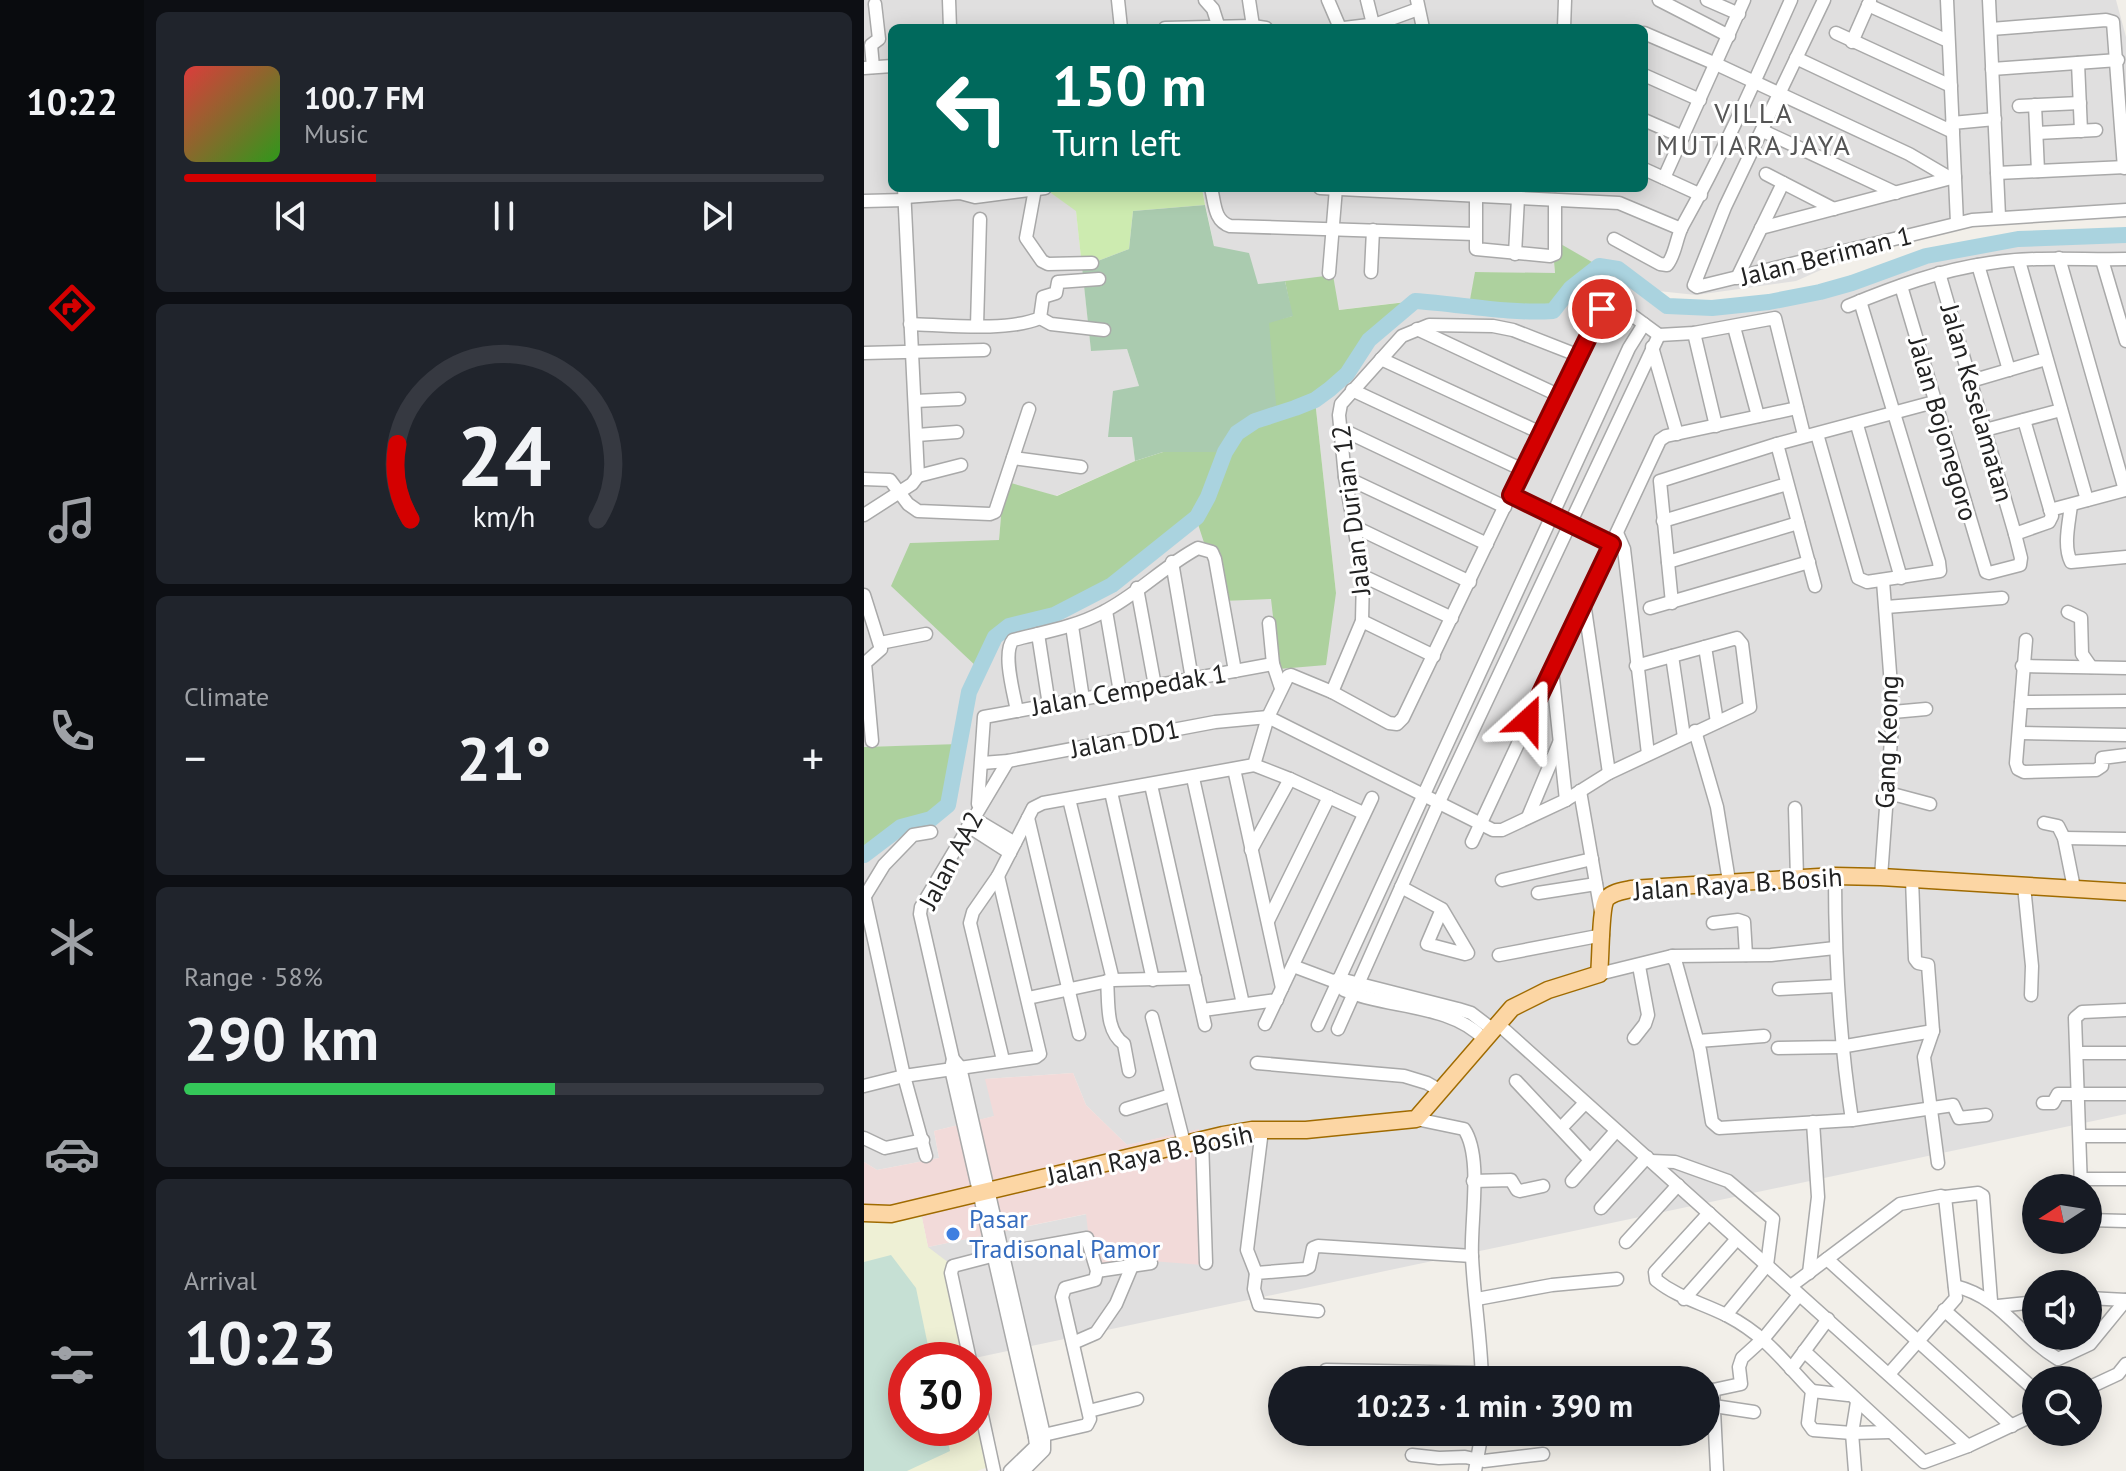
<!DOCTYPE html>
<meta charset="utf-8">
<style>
:root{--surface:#171b24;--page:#20242c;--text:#f1f3f6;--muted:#9ea1a6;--line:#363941;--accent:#d40000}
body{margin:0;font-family:"PT Sans",sans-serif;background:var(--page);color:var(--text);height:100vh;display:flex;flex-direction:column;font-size:30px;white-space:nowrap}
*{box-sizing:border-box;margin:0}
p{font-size:26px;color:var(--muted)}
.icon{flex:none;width:44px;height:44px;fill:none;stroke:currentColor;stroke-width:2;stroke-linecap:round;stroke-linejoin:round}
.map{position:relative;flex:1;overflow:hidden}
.drawer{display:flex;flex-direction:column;gap:12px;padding:12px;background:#0d0f14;width:720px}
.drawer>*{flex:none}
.guide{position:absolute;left:24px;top:24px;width:760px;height:168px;border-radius:12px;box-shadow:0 4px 20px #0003;background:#00695c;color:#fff;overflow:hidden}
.needle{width:52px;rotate:258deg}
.buttons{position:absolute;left:1158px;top:1174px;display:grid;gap:16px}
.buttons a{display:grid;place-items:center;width:80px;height:80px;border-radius:50%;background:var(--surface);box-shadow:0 4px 20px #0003;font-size:40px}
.speed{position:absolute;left:24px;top:1342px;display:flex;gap:16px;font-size:40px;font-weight:700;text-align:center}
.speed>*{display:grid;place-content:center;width:104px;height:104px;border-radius:50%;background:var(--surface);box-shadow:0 4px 20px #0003;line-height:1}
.speed .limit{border:12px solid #d22;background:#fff;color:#111}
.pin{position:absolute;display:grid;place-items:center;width:68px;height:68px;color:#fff;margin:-34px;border:4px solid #fff;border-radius:50%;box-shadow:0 2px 8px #0007}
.me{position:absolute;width:88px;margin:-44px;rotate:24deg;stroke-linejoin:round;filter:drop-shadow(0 0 6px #0008)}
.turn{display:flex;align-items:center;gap:28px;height:168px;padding:0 32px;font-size:36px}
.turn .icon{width:104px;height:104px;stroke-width:2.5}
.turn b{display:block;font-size:56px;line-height:68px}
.big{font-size:60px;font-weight:600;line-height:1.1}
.drawer .tile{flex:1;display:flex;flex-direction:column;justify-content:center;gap:12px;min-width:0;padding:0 28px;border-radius:12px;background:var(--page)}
.drawer .dial{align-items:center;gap:0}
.dial svg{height:208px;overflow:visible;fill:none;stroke:var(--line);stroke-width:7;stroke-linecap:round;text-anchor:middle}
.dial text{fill:var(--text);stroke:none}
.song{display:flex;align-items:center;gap:24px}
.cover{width:96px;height:96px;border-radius:12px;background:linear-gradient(135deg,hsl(0 70% 55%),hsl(110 70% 35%))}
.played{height:8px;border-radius:4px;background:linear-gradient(90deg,var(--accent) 30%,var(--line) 30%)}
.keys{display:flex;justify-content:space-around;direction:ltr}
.heat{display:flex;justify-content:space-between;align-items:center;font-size:44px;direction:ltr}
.charge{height:12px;border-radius:6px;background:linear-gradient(90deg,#34c759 58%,var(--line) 0)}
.trip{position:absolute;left:404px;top:1366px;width:452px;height:80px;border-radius:40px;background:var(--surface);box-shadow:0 4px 20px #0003;font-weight:600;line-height:80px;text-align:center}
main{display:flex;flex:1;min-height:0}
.tab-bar{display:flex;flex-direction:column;width:144px;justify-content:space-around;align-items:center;background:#090b0e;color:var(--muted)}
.tab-bar .icon{width:56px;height:56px}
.tab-bar .on{color:var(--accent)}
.tab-bar b{font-size:36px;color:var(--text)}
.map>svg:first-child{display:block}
</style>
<main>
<nav class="tab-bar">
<b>10:22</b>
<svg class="icon on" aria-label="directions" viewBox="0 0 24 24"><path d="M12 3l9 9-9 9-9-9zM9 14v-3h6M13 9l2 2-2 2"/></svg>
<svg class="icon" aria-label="music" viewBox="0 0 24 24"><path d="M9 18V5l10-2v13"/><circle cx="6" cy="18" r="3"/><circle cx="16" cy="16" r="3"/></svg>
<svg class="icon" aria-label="phone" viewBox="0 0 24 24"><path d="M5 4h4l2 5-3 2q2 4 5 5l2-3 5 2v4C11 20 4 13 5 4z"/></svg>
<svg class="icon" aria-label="climate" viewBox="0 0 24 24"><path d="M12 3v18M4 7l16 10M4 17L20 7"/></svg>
<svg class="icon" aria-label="car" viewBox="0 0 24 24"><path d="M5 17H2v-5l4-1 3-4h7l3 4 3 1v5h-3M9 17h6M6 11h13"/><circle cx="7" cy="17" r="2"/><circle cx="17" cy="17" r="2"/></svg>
<svg class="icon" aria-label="filters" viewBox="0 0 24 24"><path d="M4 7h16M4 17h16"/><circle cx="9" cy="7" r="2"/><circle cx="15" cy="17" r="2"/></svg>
</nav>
<section class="drawer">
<div class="tile">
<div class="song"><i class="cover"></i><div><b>100.7 FM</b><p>Music</p></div></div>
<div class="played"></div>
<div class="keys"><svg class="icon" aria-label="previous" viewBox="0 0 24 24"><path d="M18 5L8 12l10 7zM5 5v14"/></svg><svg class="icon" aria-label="pause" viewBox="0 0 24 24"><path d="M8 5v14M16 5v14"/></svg><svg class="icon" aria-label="next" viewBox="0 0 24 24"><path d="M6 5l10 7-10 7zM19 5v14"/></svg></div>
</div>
<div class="tile dial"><svg viewBox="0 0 100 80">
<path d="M14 69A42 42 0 1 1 86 69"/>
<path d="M14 69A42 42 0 0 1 9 40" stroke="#d40000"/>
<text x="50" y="56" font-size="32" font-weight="700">24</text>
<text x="50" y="72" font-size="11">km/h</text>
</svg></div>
<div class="tile"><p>Climate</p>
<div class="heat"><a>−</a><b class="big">21°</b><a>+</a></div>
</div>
<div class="tile"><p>Range · 58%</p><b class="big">290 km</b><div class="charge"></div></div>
<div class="tile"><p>Arrival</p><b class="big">10:23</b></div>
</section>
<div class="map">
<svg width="1262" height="1471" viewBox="0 0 1262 1471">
<rect width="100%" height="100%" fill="#f2efe9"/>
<path fill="#e0dfdf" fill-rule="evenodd" d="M0 0H1252L1262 37V218L1113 224 1020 242 932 281 832 295 785 290 805 306 848 308 878 306 988 283 1062 256 1154 239 1262 235V1114L106 1359 64 1247 223 1214 334 1130 263 1145 222 1105 209 1073 122 1079 131 1116 70 1131 75 1158 13 1170 0 1162V855L37 827 67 819 95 745 0 747ZM316 27 780 28V188H338L350 246 394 284 469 276 474 310 549 301 505 340 483 374 451 400 472 593 359 601 333 517 248 585 190 615 145 626 131 637 114 667 46 543 135 541 140 482 192 496 271 461 268 437 244 436 275 386 263 349 227 350 212 210 180 188H28V28ZM688 240 735 266 707 288 689 311 658 313 605 305 612 272 691 274Z"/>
<path fill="#f2dad9" d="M209 1073 222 1105 263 1145 335 1129 339 1265 274 1260 228 1266 222 1214 64 1247 56 1208 0 1221V1162L13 1170 75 1158 70 1131 130 1116 121 1079Z"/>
<path fill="#eef0d5" d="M56 1208 64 1247 89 1266 106 1360H42V1428H110V1378L129 1465 113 1471H0V1221Z"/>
<path fill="#cdebb0" d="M180 188H338L341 205 269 211 265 249 218 267 212 211Z"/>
<g fill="#add19e">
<path d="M688 239 735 266 707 288 689 311 658 313 605 305 611 272 691 273Z"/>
<path d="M469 275 475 310 551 301 505 340 483 374 451 400 472 593 462 665 415 669 407 599 359 601 332 518 248 585 190 615 145 626 131 637 114 668 27 586 46 543 135 540 140 481 193 496 271 461 299 452H360C375 431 387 422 412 414L404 322 428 316 421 281Z"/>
<path d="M95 744 84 805 67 819 37 827 0 855V747Z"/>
</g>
<path fill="#c6e0d4" d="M27 1255 52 1288 67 1360H42V1428H81L86 1451 43 1471H0V1262Z"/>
<path fill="#aacbaf" d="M341 205 350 246 385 253 394 284 421 281 429 316 405 323 413 414C388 421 375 431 361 452H299L271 461 268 437H244L249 391 275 386 263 349 227 351 218 267 265 249 269 211Z"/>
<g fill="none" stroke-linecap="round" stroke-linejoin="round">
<path stroke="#aad3df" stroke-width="16" d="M0 855 37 827 67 819 84 805 105 692 131 637 145 626 190 615 248 585 333 517 344 497 361 452 373 433 391 421 431 408 451 400 466 389 483 374 505 340 551 301C597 304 643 314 689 311L707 288 735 266 754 269 803 306 848 308 905 302 956 292 988 283 1062 256 1154 239 1262 235"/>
<defs>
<g id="minor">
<path d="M85 0 86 28"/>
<path d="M254 0 257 28"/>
<path d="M341 0 349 9 355 28"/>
<path d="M385 0 389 26"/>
<path d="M464 0 476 28"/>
<path d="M503 0 509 24"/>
<path d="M553 0 559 28"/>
<path d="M795 0 865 36"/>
<path d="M843 0 875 14"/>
<path d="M960 0 861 207 830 285 833 287 1108 220 1262 210"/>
<path d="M1083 0 1093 223"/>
<path d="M1125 0 1135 216"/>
<path d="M1004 5 1084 41"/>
<path d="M301 28 389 26 402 28"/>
<path d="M480 28 513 24 554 9"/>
<path d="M700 28 701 0"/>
<path d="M1127 29 1242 20 1249 22 1260 168"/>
<path d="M780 33 852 64 1045 154 1086 178"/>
<path d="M972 33 1087 86"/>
<path d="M988 42 1006 1"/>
<path d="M932 58 1089 132"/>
<path d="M1214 63 1217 131"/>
<path d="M9 67 7 45 15 39 11 4"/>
<path d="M0 68 28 66"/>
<path d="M1128 69 1254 60"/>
<path d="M780 75 836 100"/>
<path d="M1171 105 1174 171"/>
<path d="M1155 106 1216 103"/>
<path d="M780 120 819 137"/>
<path d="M1088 123 1131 119"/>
<path d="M899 131 1032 193"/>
<path d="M1173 133 1232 130"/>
<path d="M780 169 837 195"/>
<path d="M1133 173 1262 167"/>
<path d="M902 174 970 209"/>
<path d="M800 178 880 0"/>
<path d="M347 188C351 203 350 221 366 226L611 234"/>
<path d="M456 188 755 203 817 229"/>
<path d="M171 189 162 238 178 261 184 264 228 263"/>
<path d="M612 196V249L686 256 691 254V200"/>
<path d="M41 197 96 193 111 197 181 188"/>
<path d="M0 201 41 200"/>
<path d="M897 228 1091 177"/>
<path d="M750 239 796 264 803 265C812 254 812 237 819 225 860 152 893 76 927 0"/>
<path d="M651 254 654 198"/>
<path d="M1195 258 1261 490"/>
<path d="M1238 260 1262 341"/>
<path d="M1155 261 1223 500"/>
<path d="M1114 265 1145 370"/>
<path d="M507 272 509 230"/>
<path d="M465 273 472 188"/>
<path d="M873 278 919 183"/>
<path d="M1037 286 1122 572 1125 573 1156 565 1157 558 1151 534 1075 273"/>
<path d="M984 306C1030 287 1076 270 1126 263 1171 256 1217 260 1262 259"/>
<path d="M176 318 187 324 240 330"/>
<path d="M46 324C81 325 144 332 176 318L179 297 192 293 194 282 235 279"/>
<path d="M113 326 116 219"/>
<path d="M870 327 894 416"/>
<path d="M553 329 694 395"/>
<path d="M830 333 852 426"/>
<path d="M795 335 830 333 911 318 939 431"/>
<path d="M788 347 813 434"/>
<path d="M0 353 120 350"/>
<path d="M517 359 677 433"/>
<path d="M1107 381 1182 359"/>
<path d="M488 390 659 470"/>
<path d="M51 401 95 399"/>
<path d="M993 425 1037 578"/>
<path d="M477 429 641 507"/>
<path d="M1121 430 1197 410"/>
<path d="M953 434 994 578 1003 582 1076 571 1075 562 996 301"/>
<path d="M53 435 93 432"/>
<path d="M913 444 951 586"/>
<path d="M149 458 217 467"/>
<path d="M54 476 97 465"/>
<path d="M481 477 623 544"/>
<path d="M0 479 26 480 44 504 54 511 126 514 131 512 165 409"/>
<path d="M647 495 748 544"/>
<path d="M1207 505C1205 523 1199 546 1207 562L1262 557"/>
<path d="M1186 510 1261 490"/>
<path d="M0 515 48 484 54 476 40 188"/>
<path d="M799 521 923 484"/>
<path d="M489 526 606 582"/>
<path d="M753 533 760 549 784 754"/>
<path d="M1151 534 1185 522 1188 516 1160 420"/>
<path d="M308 562 328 679"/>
<path d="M804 562 934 523"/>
<path d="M499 576 588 618"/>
<path d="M273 588 291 686"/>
<path d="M0 595 17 649 1 663 8 741"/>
<path d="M720 602 745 773"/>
<path d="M808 603 796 481 913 444 1070 402"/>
<path d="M1022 607 1138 598"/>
<path d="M786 608 945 562"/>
<path d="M242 611 256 692"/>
<path d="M1204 612 1217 618 1218 654 1227 667"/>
<path d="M498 621 570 656"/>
<path d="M405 623 409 664 417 688"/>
<path d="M208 626 219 699"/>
<path d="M174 634 185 705"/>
<path d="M1162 640 1152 763 1154 769 1160 772 1232 770 1238 766V758L1262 755"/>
<path d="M16 643 62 634"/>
<path d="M841 647 853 722"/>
<path d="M808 656 820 737"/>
<path d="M1158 666 1262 668"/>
<path d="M688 669 702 800"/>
<path d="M468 692 498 621 499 576 481 477 475 415 477 404 538 336 565 325 629 326 649 330 713 355"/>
<path d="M1157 702 1262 701"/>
<path d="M153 711C150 694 138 653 149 640 180 632 211 627 239 612 273 595 300 566 334 548L348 552 351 559 371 671"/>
<path d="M1029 712 1062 709"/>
<path d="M831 731 853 807 865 881"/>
<path d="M1155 733 1262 735"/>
<path d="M144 761 57 907 56 914 89 1059 87 1069 171 1437 172 1446 146 1471"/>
<path d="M118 763 144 761 351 722 404 717 629 830H638L702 800 745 773 886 707 878 644 873 638 772 666"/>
<path d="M390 765 426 779 497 812 499 816"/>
<path d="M370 769 418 988"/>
<path d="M329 778 379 1004"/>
<path d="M287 785 341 1025"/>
<path d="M716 791 737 912"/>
<path d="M247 792 289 980"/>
<path d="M1021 792 1066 804"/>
<path d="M205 799 249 980"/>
<path d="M114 804 120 717 409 664"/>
<path d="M931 808 933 878"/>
<path d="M664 817 695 743"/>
<path d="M109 818 151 843"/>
<path d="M164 818 215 1034"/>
<path d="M1180 823 1194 826 1200 838 1210 888"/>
<path d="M104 826 146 853"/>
<path d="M1200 838 1262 839"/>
<path d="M608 842 796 440 802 436 933 408"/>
<path d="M387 850 426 779"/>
<path d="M971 876C971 961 975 1036 988 1120"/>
<path d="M1017 877 1029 712 1019 581"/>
<path d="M1048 879 1051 959 1054 963 1064 965 1069 1031 1060 1057 1074 1163"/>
<path d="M638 880 728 859"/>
<path d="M1160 886 1168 966 1167 995"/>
<path d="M537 887 578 909 604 953 601 954 563 944 578 909"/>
<path d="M674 893 732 884"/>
<path d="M0 894 40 1076 62 1156"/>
<path d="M1 896 20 865 49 835 67 832"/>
<path d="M404 921 465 797"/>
<path d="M849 923 874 920 880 922 882 955"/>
<path d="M635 955 739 935"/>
<path d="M808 956 907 955 971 948"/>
<path d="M429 966 469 981 476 979 594 1009 607 1013 628 1029"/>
<path d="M735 974 808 956 812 963 836 1050 848 1122 855 1128 988 1120 1089 1105 1095 1118 1122 1115"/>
<path d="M243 981C245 1002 241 1031 260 1044L265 1071"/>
<path d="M915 989 972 986"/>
<path d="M480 990C524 1009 585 1003 620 1039"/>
<path d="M164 998 249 980 331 978"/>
<path d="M339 1010 413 1000"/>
<path d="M288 1017 320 1143"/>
<path d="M633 1023 1104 1446"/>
<path d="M401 1024 508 798"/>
<path d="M454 1025 765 348 780 324"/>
<path d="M474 1029 575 802 795 335"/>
<path d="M770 1038 781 1024 784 1015 775 966"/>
<path d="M834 1041 900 1036"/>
<path d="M914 1048 976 1047 1069 1031"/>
<path d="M1214 1053H1262"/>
<path d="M89 1059 96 1067 180 1435V1450L159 1471"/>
<path d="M139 1060 106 923 109 912 134 876 169 808 179 803 390 765 404 717 424 676 427 675 468 692 525 723 533 724 539 718 734 312 742 307 754 308 765 313 795 335"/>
<path d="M393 1063 540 1076 563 1083 577 1091"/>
<path d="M652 1081 726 1160"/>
<path d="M0 1086 40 1076 172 1057 176 1054 134 876"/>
<path d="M1179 1103H1189L1194 1094H1262"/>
<path d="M262 1109 307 1095"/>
<path d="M552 1119 600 1129C619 1157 606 1223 608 1257 610 1298 617 1339 618 1380"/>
<path d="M697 1128 721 1103"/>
<path d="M1216 1136H1262"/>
<path d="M0 1138 21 1148 59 1140"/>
<path d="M338 1139 342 1263"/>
<path d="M787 1161 811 1162 864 1181 909 1219 903 1265 862 1315"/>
<path d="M1217 1179H1262"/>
<path d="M609 1181 647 1180 653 1190 656 1191 679 1186"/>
<path d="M708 1181 752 1131"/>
<path d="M1217 1188 1211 1018 1218 1012 1262 1010"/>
<path d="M1081 1197 1114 1193 1119 1196 1127 1301"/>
<path d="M737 1208 783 1157"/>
<path d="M845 1213 791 1272 792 1280C814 1298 839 1303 864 1316 902 1336 919 1361 948 1391L944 1423 949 1430 988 1433 1025 1432"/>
<path d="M1224 1220 1262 1221"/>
<path d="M762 1242 814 1185"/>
<path d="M963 1259 1148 1426"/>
<path d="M233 1271 287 1263"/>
<path d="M392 1273 383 1250 398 1130"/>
<path d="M945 1273 954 1197 949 1122"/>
<path d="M927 1286 1036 1204 1077 1196 1081 1197 1092 1298 1025 1374"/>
<path d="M1091 1286C1139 1298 1155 1336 1194 1359L1226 1344 1262 1300"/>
<path d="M1224 1298 1262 1300"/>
<path d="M613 1299 688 1285 753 1279"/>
<path d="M820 1299 872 1240"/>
<path d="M1134 1306 1172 1302"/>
<path d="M1080 1310 1172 1391"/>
<path d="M454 1311 395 1305 390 1289 392 1273 441 1269 445 1267 449 1248 454 1246 608 1256"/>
<path d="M209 1343 232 1333 252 1304 268 1266"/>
<path d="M940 1351 1060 1462 1104 1446 1172 1414"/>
<path d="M106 1360 87 1273 89 1266 139 1253 223 1238 233 1271 231 1280 201 1288 198 1297 226 1419 223 1425 171 1437"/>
<path d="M927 1369 964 1319"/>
<path d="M462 1370 618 1373"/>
<path d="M110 1378 130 1471"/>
<path d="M770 1380 793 1377 797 1380"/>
<path d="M1224 1388 1254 1374 1262 1364"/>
<path d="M849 1390 877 1384 875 1367 878 1358 900 1338 935 1295"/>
<path d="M842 1391 849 1390 853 1471"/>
<path d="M948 1391 984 1395"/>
<path d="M850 1406 890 1412"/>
<path d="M225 1411 273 1399"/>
<path d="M548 1455 575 1458 601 1457 620 1461 679 1454"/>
<path d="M611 1471 618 1432"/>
<path d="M991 1471 988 1433 993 1402"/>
</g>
<path id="major" d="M0 1213 27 1214 359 1135 388 1130H442L552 1119 648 1008 684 990 735 974C737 958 736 906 743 898 749 892 759 891 767 889L971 876 1017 877 1262 892"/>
</defs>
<use href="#minor" stroke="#a9a9a9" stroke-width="15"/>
<use href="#major" stroke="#a06b00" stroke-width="19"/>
<use href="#minor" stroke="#fff" stroke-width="12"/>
<use href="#major" stroke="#fcd6a4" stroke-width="16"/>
</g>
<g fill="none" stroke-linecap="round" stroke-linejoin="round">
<defs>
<path id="route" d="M664 720 748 544 647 495 738 309"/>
</defs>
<use href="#route" stroke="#8a0000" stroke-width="20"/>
<use href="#route" stroke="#d40000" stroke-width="14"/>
</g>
<circle fill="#3f7fe0" stroke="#fff" stroke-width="3" cx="89" cy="1234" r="8"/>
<g text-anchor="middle" stroke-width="6" stroke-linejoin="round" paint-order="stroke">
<g font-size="26" fill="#222" stroke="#fff">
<text transform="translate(962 256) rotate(-14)" y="9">Jalan Beriman 1</text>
<text transform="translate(1113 403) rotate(74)" y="9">Jalan Keselamatan</text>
<text transform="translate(1079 429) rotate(74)" y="9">Jalan Bojonegoro</text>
<text transform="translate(487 510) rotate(-97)" y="9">Jalan Durian 12</text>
<text transform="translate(265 690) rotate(-10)" y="9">Jalan Cempedak 1</text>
<text transform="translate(261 739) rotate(-11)" y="9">Jalan DD1</text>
<text transform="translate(1023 742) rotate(-88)" y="9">Gang Keong</text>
<text transform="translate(87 860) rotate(-62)" y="9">Jalan AA2</text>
<text transform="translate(874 884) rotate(-4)" y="9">Jalan Raya B. Bosih</text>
<text transform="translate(286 1155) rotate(-12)" y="9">Jalan Raya B. Bosih</text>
</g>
<g font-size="26" fill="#366cbe" stroke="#fff" text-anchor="start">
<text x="105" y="1228">Pasar<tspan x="105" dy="30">Tradisonal Pamor</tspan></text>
</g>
<g font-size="28" letter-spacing="2" fill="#555" stroke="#fff">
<text x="890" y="123">VILLA<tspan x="890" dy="32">MUTIARA JAYA</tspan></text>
</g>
</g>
</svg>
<div class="buttons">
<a><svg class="needle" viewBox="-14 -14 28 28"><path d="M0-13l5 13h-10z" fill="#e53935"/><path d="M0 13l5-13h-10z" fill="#9ea1a6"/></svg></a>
<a><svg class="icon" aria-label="sound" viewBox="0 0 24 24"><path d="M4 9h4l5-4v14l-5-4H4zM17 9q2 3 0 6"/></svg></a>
<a><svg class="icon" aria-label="search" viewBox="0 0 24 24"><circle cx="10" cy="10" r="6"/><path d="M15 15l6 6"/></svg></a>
</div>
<div class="speed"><div class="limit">30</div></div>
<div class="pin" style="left:738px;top:309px;background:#d93025"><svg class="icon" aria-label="arrive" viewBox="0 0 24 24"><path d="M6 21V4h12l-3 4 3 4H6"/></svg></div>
<svg class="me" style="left:664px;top:720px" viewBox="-20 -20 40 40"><path d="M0-17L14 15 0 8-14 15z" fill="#d40000" stroke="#fff" stroke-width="4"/></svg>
<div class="trip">10:23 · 1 min · 390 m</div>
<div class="guide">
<div class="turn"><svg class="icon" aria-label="left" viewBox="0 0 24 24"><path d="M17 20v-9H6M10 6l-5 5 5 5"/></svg><div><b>150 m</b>Turn left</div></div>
</div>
</div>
</main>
